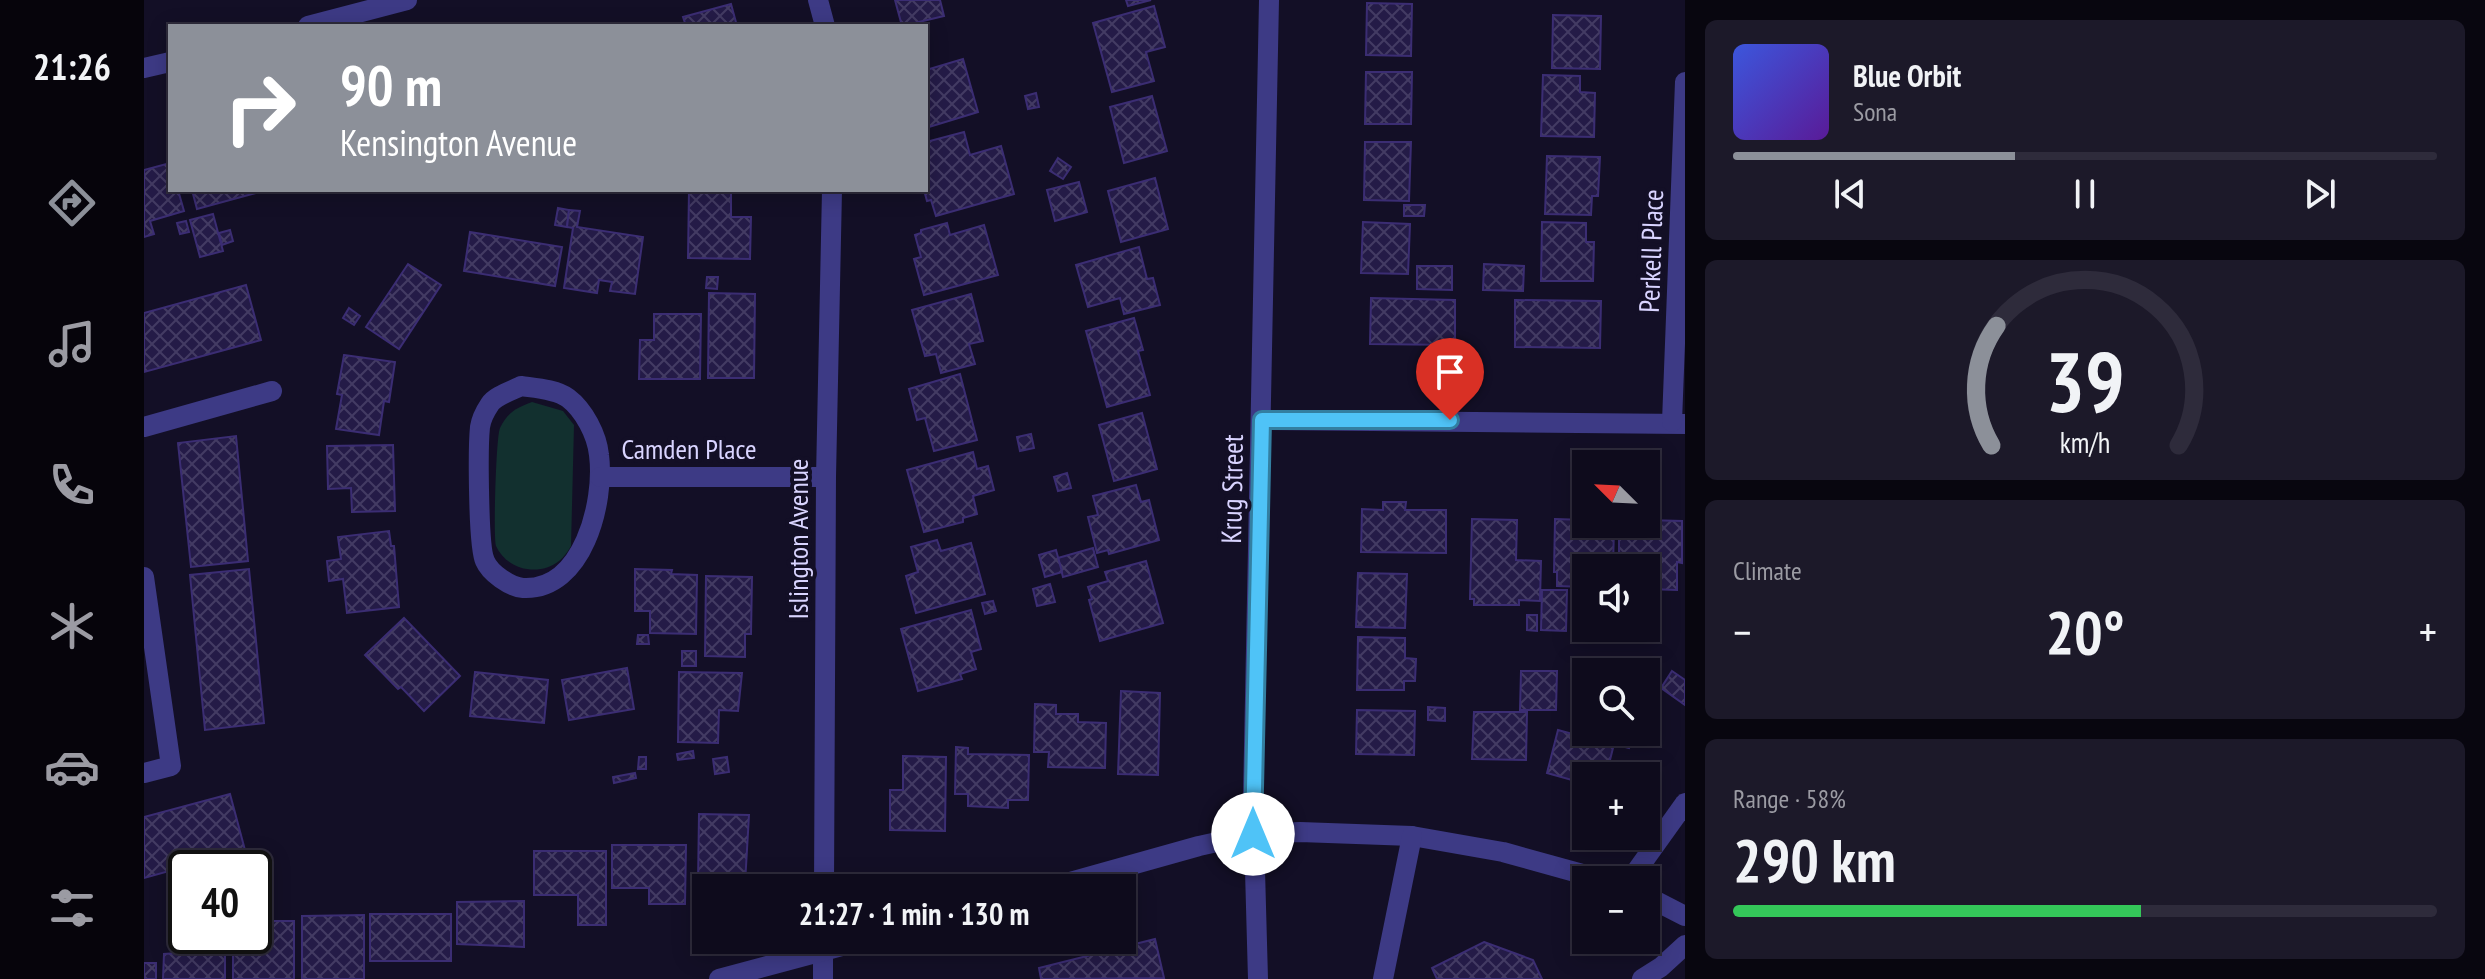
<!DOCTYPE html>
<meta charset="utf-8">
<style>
:root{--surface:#0e0b1c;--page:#1c1929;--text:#f1f3f6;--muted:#9b9ba3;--line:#2e2b3b;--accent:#8c9099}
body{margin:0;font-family:"PT Sans Narrow",sans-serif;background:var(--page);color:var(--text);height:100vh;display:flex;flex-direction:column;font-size:30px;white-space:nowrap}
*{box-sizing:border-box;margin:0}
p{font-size:26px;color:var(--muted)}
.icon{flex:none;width:44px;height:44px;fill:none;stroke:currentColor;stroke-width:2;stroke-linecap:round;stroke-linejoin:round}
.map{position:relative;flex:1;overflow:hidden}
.details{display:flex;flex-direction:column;gap:20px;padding:20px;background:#08060f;width:800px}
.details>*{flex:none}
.top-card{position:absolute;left:24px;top:24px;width:760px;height:168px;border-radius:0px;box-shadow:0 4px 20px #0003,0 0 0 2px var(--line);background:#8c9099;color:#fff;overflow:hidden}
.needle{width:52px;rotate:294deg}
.controls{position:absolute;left:1428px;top:450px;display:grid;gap:16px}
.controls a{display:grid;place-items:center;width:88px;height:88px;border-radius:0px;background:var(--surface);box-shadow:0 4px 20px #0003,0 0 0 2px var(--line);font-size:40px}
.speed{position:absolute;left:24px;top:850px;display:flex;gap:16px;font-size:40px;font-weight:700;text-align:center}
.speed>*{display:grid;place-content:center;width:104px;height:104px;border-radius:50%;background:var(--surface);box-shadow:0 4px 20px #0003,0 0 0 2px var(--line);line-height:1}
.speed .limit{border:4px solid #111;border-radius:12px;background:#fff;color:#111}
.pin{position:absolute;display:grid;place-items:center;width:68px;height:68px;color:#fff;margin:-82px -34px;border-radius:50% 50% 50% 0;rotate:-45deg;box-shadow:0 0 8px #0007}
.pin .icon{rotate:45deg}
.me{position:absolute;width:88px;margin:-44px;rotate:0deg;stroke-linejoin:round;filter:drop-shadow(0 0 6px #0008)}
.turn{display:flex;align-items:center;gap:28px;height:168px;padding:0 40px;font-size:36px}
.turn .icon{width:104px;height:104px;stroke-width:2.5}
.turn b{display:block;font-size:56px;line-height:68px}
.big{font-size:60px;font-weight:700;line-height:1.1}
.details .widget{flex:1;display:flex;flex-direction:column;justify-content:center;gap:12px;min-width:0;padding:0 28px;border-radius:12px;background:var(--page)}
.details .dial{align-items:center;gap:0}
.dial svg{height:208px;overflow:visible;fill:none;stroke:var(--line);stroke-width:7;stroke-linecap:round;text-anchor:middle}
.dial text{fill:var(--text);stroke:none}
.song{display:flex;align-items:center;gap:24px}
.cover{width:96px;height:96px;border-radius:12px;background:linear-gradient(135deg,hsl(230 70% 55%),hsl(270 70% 35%))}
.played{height:8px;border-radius:4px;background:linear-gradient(90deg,var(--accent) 40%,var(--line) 40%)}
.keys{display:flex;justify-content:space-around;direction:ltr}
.heat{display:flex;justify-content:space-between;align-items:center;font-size:44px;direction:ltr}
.charge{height:12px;border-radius:6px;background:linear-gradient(90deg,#34c759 58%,var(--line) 0)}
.trip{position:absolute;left:548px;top:874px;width:444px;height:80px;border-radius:0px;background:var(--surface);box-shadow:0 4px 20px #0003,0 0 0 2px var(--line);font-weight:700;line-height:80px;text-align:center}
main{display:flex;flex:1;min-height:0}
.tab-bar{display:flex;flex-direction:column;width:144px;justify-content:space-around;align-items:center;background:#06040b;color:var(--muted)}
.tab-bar .icon{width:56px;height:56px}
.tab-bar .on{color:var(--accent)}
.tab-bar b{font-size:36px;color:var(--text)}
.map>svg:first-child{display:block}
</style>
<main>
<nav class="tab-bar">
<b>21:26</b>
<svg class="icon on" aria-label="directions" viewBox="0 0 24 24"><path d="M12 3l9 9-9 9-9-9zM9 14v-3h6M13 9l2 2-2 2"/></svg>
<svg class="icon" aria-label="music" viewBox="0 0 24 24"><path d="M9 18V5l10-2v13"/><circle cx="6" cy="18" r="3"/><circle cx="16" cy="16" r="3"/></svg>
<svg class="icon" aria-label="phone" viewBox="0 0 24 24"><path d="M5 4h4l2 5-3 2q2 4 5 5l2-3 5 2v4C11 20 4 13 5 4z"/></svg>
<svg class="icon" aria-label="climate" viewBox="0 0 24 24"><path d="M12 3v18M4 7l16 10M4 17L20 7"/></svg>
<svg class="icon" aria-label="car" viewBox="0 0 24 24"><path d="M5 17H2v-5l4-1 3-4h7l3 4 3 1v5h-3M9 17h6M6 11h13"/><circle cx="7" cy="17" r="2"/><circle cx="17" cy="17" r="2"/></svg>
<svg class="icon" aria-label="filters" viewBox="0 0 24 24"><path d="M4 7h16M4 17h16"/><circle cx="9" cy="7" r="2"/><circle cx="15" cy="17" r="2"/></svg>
</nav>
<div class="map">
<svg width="1541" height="979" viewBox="0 0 1541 979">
<defs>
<pattern id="building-cross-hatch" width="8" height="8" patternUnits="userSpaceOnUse" patternTransform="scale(2)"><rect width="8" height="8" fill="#241b47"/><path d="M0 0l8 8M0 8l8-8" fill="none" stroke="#433b63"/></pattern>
</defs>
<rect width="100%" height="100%" fill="#130f26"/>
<path fill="#12302f" d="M388 402 419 411 430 425 427 546C424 551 420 557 415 561 395 577 363 570 352 546 349 538 352 436 356 428 364 412 372 408 388 402Z"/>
<g fill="url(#building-cross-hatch)" stroke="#3b2d73" stroke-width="2">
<path d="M751 0H796L800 16 758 26Z"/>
<path d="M982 0H1007L984 6Z"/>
<path d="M1223 3 1268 4 1267 56 1222 55Z"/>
<path d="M587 4 593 26H542L539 17Z"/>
<path d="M1010 6 1021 47 1002 52 1010 81 968 92 949 23Z"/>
<path d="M1409 15 1457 16 1456 69 1408 68Z"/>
<path d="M819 59 834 112 785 127 782 117V70Z"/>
<path d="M1222 72H1268L1267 124H1221Z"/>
<path d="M1399 75 1436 76V92L1451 93 1450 137 1397 136Z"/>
<path d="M892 93 895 107 884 109 881 96Z"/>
<path d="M1008 96 1023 151 980 163 966 107Z"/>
<path d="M820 132 826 155 857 146 870 194 792 216 787 200 783 201 780 190H782V142Z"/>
<path d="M1221 142H1267L1265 201 1220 200Z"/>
<path d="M1403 156 1456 157 1454 196H1448L1447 215 1401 214Z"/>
<path d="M914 158 927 167 919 179 906 171Z"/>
<path d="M26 163V190H34L40 211 6 221 10 234 0 237V170Z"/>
<path d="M1011 178 1024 229 977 242 964 191Z"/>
<path d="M935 182 943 212 911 221 903 190Z"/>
<path d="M48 190H111L112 193 53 209Z"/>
<path d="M545 190H587V217H607L606 259 544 258Z"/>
<path d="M1260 205H1281L1280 216H1260Z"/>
<path d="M414 208 425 210 423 227 411 225Z"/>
<path d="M425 210 436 211 433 227 499 237 491 294 466 291 468 282 455 280 453 293 420 288 429 228 423 227Z"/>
<path d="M69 214 79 251 56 257 46 220Z"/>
<path d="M42 221 45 232 36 234 33 223Z"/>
<path d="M1219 222 1266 224 1264 274 1217 273Z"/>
<path d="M1398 222 1442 223V242H1450L1449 281H1397Z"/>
<path d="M803 223 806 235 840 225 854 275 780 295 770 259 777 257 771 235 777 233V230Z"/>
<path d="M86 230 89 241 78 245 75 233Z"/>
<path d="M326 232 418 247 411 286 320 271Z"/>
<path d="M995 247 1003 279 1009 278 1016 305 980 314 976 298 944 307 932 265Z"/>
<path d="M264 264 297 285 255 349 222 327Z"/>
<path d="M1340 264 1380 266 1379 291 1339 290Z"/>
<path d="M1273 266H1308V290L1273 289Z"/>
<path d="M563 277H574L573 289 562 288Z"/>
<path d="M102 285 117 340 0 372V313Z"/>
<path d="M565 293 611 294 610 378H564Z"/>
<path d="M827 294 839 341 825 344 831 364 797 373 792 354 781 356 768 310Z"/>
<path d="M1227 298 1311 300V345L1226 344Z"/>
<path d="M1371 300 1457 301 1456 348 1371 347Z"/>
<path d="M205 308 216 316 210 325 199 318Z"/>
<path d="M510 314H557L556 379H495L496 340H510Z"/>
<path d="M990 318 999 350 994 351 1006 395 963 407 942 331Z"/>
<path d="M200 355 251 362 245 402 240 401 235 435 192 429 198 395 193 394Z"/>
<path d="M816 374 833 440 790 451 781 418 773 420 765 389Z"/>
<path d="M998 413 1013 469 970 481 955 425Z"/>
<path d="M887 434 890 448 876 451 873 437Z"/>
<path d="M92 436 104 561 47 567 34 443Z"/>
<path d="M249 445 251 511 208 512 207 488 184 489 183 446Z"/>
<path d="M829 452 833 469 844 466 850 490 829 496 833 514 819 518V522L780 532 763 470Z"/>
<path d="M923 473 927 488 914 491 910 477Z"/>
<path d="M992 485 997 502 1005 500 1015 540 965 554 964 550 953 553 944 517 954 515 949 496Z"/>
<path d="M1239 502H1262L1261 510H1302V553L1217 552 1218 509 1239 510Z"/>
<path d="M1328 519 1373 520 1372 560 1397 561 1396 601 1375 600V605H1330V599H1326Z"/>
<path d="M1411 519 1442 520V524H1452V527L1470 528 1469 568H1442V587L1413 586V572H1410Z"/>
<path d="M1502 520 1538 521V563L1533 562V590L1502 589V568H1475V524H1502Z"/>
<path d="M245 531 247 546H250L255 607 203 613 199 579 185 581 183 561 197 559 194 537Z"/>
<path d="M793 540 797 551 827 543 841 594 772 613 762 576 774 572 767 547Z"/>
<path d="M949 548 954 567 919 577 914 558Z"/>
<path d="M912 550 918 572 901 577 895 555Z"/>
<path d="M1002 561 1019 623 956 641 945 600 948 599 944 587 964 581 961 572Z"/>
<path d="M105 569 120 723 61 730 46 575Z"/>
<path d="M491 569 528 570 527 574 553 575 552 634 506 633V611H491Z"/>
<path d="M1214 573 1263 574 1261 628 1212 627Z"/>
<path d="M562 576 608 577 607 634H601V657L561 656Z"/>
<path d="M906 584 911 602 893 606 889 589Z"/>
<path d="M1398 590H1423L1422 631 1397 630Z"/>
<path d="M849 601 852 611 841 614 838 603Z"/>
<path d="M827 610 837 649 827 652 832 669 816 674 818 679 774 691 757 629Z"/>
<path d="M1383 615H1393V631L1383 630Z"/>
<path d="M260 618 316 676 280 711 257 687 254 689 221 655Z"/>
<path d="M494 635H504L505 644H493Z"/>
<path d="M1214 637 1261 638V658L1272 659 1271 681H1260V690H1213Z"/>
<rect x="538" y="651" width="14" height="15"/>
<path d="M483 668 490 709 425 720 418 680Z"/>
<path d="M1377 671H1413L1412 710H1376Z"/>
<path d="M1528 671 1541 680V705L1517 688Z"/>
<path d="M331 672 404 680 400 723 326 716Z"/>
<path d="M535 672 598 673 594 711 575 710 574 743 534 742Z"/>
<path d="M977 691 1016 693 1014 775 974 774Z"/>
<path d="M891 704 912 705V714H934V722L962 723 961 768 904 767 905 752H890Z"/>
<path d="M1284 707 1301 708V721L1284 720Z"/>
<path d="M1213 710 1271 711 1270 755 1212 754Z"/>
<path d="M1330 712H1383L1382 760 1328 759Z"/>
<path d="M1414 730 1443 738 1445 732H1490L1485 748 1470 744 1462 776H1442V784L1403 773Z"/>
<path d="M812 747 824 748V754L885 755 884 800H864V808L824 806V794H811Z"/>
<path d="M549 751 550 758 534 760 533 754Z"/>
<path d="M759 756 802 757 801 831 746 830V790H759Z"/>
<path d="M495 757H502V769H494Z"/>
<path d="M583 757 585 772 571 774 569 759Z"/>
<path d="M491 773 492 778 470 783 469 777Z"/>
<path d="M86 794 101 850 0 878V817Z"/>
<path d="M555 814 605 815 601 884H554Z"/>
<path d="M468 845H542L541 904H505V888H468Z"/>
<path d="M390 851H462V925H434V895H390Z"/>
<path d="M380 901V947L313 944V902Z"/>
<rect x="226" y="914" width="81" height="47"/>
<path d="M220 915V979H158V916Z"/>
<path d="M117 921H150V979H89V936H110V923Z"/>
<path d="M1011 939 1020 978 897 979 895 968Z"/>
<path d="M1340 942 1389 960 1398 979H1293L1288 968Z"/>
<path d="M48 952 81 953V979H19L20 954Z"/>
<rect x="0" y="963" width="12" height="16"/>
</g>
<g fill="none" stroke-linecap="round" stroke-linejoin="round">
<g stroke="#3d3a85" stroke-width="20">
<path d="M674 0 681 26"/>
<path d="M164 26 263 0"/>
<path d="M0 68 26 62"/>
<path d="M377 386C391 388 412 389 424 398 440 410 453 435 455 455 461 502 439 591 379 588 366 587 346 573 341 561 334 547 334 446 336 427 337 420 342 410 346 404 351 396 367 391 377 386Z"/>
<path d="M1118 420 1541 424"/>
<path d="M1528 422 1541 82"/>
<path d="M0 427 128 391"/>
<path d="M456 477H682"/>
<path d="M0 577 27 766 0 773"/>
<path d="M1486 880 1541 803"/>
<path d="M680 888 682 477 688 190"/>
<path d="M905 888 1055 846 1109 834 1156 832 1268 836 1359 852 1460 880"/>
<path d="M1502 896 1541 916"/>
<path d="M679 940V979"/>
<path d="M575 979 720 940"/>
<path d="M1114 979 1109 798 1125 0"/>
<path d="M1239 979 1268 836"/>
<path d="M1498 979 1517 967 1541 945"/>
</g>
</g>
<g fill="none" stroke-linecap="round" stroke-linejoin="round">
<defs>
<path id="route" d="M1109 834 1118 420H1306"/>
</defs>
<use href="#route" stroke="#337fa1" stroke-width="20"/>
<use href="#route" stroke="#4fc3f7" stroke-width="14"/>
</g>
<g text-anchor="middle" stroke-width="8" stroke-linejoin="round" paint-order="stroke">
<g font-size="28" fill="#d9d4ff" stroke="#130f26">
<text transform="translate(1507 251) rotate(-88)" y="10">Perkell Place</text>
<text x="545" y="459">Camden Place</text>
<text transform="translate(1088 489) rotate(-89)" y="10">Krug Street</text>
<text transform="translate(654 539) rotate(-90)" y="10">Islington Avenue</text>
</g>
</g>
</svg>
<div class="controls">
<a><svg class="needle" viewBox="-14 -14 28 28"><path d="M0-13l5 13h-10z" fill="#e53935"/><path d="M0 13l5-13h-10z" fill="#9b9ba3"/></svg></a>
<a><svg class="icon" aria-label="sound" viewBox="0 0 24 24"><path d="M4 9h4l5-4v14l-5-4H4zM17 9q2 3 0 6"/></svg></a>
<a><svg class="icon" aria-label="search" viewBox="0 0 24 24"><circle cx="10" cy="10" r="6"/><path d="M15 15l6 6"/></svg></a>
<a>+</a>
<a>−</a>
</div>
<div class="speed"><div class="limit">40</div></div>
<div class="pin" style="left:1306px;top:420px;background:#d93025"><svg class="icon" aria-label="arrive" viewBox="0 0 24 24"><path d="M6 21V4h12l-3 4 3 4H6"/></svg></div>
<svg class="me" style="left:1109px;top:834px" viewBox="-20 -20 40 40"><circle r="19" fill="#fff"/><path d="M0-13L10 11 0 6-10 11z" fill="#4fc3f7"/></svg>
<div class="trip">21:27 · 1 min · 130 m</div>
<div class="top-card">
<div class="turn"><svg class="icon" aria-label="right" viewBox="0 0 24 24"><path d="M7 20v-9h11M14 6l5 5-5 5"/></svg><div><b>90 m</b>Kensington Avenue</div></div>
</div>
</div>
<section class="details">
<div class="widget">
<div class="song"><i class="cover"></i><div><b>Blue Orbit</b><p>Sona</p></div></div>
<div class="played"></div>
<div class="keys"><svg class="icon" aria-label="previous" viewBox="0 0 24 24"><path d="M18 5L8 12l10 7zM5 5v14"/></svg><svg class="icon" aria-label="pause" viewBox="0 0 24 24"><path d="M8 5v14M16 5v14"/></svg><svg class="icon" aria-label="next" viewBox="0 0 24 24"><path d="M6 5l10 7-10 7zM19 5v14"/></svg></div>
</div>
<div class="widget dial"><svg viewBox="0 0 100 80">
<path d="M14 69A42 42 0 1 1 86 69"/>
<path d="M14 69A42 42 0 0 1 16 23" stroke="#8c9099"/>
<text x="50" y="56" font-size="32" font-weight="700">39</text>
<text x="50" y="72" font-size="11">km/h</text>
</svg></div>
<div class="widget"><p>Climate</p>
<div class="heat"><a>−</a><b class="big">20°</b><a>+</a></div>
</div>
<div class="widget"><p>Range · 58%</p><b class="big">290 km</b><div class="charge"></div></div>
</section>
</main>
